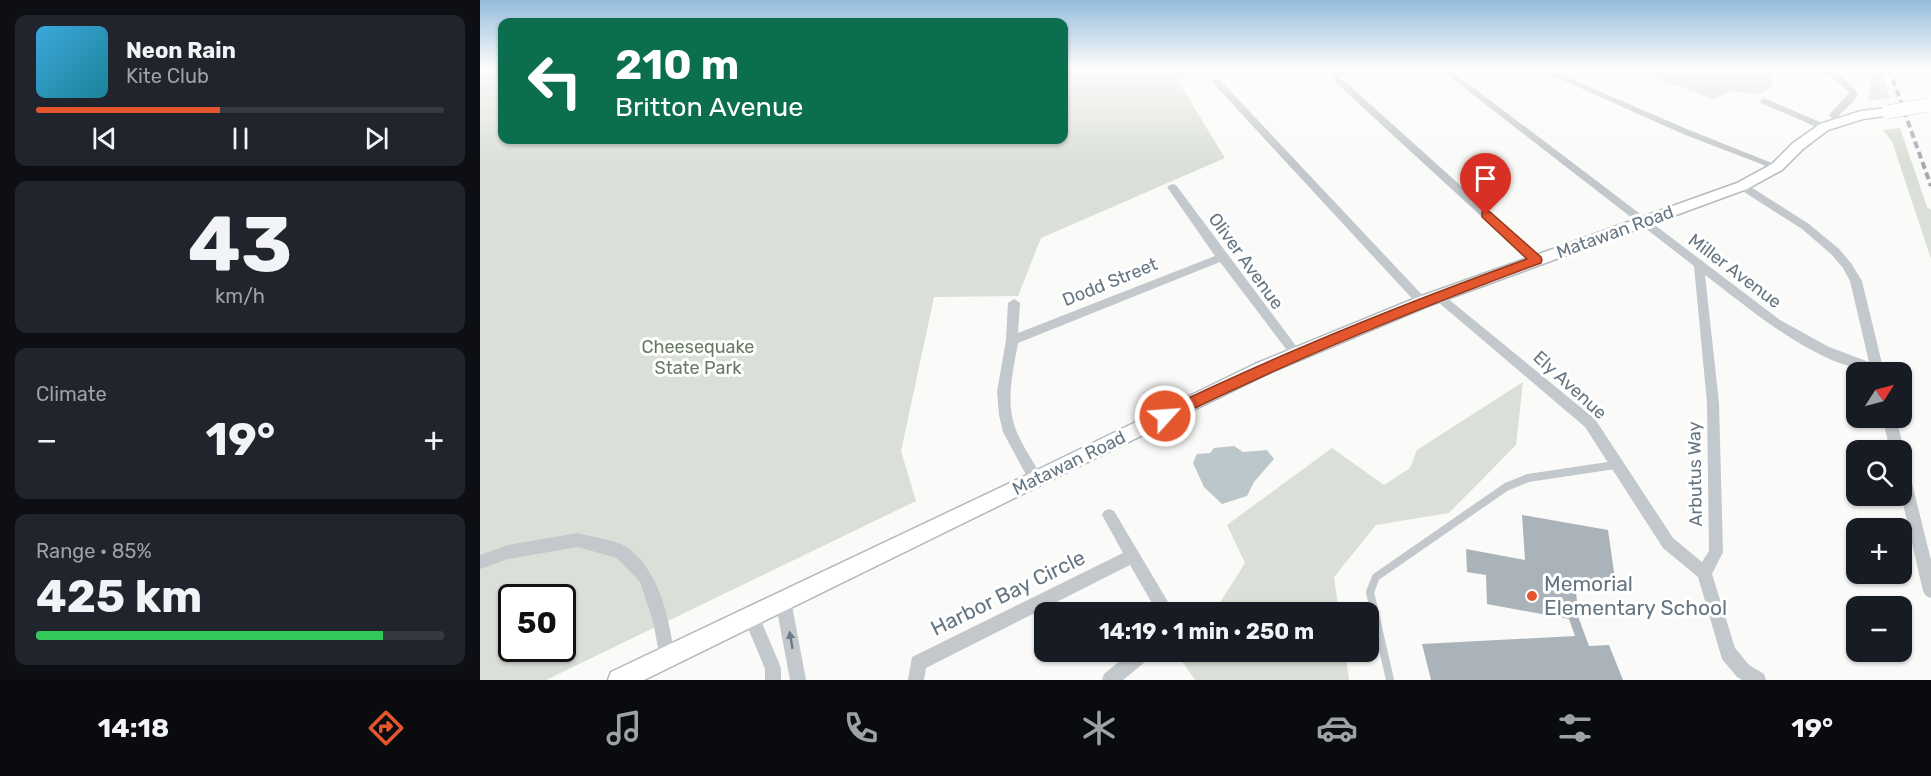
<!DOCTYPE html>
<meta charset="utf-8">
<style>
:root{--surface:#171b24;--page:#20242c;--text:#f1f3f6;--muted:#9ea1a6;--line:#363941;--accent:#e4572e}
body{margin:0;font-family:Rubik,sans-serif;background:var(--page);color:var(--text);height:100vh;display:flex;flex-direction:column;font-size:22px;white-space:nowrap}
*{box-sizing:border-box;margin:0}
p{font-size:20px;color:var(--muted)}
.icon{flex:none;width:33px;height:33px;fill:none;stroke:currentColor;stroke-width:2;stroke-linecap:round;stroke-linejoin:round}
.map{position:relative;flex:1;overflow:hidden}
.details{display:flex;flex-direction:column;gap:15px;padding:15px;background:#0d0f14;width:480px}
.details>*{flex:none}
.guide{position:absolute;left:18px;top:18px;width:570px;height:126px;border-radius:12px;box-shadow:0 2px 4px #0004;background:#0b6e4f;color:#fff;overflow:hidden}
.needle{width:39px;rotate:54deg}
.controls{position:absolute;left:1366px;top:362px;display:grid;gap:12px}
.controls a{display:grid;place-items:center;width:66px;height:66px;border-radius:12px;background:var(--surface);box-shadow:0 2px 4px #0004;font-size:30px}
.speed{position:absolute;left:18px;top:584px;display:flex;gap:12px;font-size:30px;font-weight:700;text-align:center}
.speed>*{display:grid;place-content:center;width:78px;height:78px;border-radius:50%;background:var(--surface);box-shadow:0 2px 4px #0004;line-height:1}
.speed .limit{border:3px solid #111;border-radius:9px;background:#fff;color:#111}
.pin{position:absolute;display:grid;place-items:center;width:51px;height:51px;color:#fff;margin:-62px -26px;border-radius:50% 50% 50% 0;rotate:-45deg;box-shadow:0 0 6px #0007}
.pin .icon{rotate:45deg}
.me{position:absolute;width:66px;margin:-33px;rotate:64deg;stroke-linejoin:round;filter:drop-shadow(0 0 4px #0008)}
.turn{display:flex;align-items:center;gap:21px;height:126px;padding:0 18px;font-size:27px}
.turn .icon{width:78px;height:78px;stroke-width:2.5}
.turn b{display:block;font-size:42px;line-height:51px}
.big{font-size:45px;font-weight:700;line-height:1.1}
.details .widget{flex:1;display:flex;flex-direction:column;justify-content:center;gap:9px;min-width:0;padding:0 21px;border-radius:12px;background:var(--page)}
.details .dial{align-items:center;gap:0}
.dial b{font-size:78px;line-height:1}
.song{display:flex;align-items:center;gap:18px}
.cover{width:72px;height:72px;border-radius:9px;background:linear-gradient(135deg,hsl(200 70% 55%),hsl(190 70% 35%))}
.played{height:6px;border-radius:3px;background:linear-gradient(90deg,var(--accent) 45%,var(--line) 45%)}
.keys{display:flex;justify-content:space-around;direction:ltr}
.heat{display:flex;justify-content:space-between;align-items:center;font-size:33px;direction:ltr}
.charge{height:9px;border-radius:4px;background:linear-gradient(90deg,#34c759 85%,var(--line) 0)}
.trip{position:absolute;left:554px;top:602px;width:345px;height:60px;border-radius:12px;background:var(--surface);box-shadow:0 2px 4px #0004;font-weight:700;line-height:60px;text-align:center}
.menu{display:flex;height:96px;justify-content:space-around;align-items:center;background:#090b0e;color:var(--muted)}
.menu .icon{width:42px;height:42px}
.menu .current{color:var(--accent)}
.menu b{font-size:27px;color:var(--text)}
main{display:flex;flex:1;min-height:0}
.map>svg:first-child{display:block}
</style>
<main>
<section class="details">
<div class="widget">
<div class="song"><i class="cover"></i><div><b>Neon Rain</b><p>Kite Club</p></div></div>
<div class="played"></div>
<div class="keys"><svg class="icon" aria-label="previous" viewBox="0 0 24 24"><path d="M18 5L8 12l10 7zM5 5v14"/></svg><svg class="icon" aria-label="pause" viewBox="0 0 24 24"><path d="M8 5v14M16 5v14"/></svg><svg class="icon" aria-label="next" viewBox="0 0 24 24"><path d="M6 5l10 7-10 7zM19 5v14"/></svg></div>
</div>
<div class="widget dial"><b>43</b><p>km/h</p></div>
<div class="widget"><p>Climate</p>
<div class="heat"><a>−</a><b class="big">19°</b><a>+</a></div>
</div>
<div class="widget"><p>Range · 85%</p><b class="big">425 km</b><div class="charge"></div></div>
</section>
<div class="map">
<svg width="1451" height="680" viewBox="0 0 1451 680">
<rect width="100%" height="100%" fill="#fafaf8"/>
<g fill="#dadfd7" fill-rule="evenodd">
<path d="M0 69H22V140H584V69H742L698 81 745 158 561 238 538 296 454 297 421 451 436 501 66 680H0ZM32 597H82V648H32Z"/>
<path d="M1148 69H1275L1291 75 1292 88 1278 94 1253 91 1234 99Z"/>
<path d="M1385 69H1400L1410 98 1388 101 1391 74Z"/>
<path d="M1420 128 1447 207 1451 210V259L1412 141 1403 130Z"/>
<path d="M1043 382 1036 445 969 513 896 525 854 577 859 612H734L765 563 747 525 852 448 904 485 930 468 937 450Z"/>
<path d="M700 651H865L869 680H715L697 654Z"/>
</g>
<path fill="#bbc7cb" d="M754 446 763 452 787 450 794 459 774 482 767 496 742 504 724 487 713 463 717 454 730 453 734 448Z"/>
<path fill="#aab3b9" d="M1042 515 1128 530 1135 579 1129 578 1131 589 1095 583 1099 619 1109 646 1129 645 1143 680H951L942 644 1095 636 1089 619 1007 604 1006 575 987 572 986 549 1045 560Z"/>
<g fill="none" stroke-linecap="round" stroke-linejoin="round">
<defs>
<path id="secondary" d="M1407 108 1413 112 1411 115 1383 119 1348 130 1323 149 1302 170 1267 189 948 306 787 374 164 680H128L131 672 549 474 775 364 936 298 1257 183 1292 164 1313 143 1340 124 1381 111Z"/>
</defs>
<use href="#secondary" stroke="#b3babf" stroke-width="3"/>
<path stroke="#c3c8cc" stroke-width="8" d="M910 680 890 592 896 577 1026 487 1048 478 1135 465"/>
<g fill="#c3c8cc" fill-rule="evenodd">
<path d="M865 69H876L860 77 1060 257 1061 260 1060 263H1052L853 80 852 73Z"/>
<path d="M960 69H969L1300 320 1349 347 1389 362 1370 281 1363 268 1351 254 1322 229 1258 188V184H1266L1329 224 1359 249 1371 263 1382 281 1404 372C1342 372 1273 311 1225 275L1239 403 1243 552 1232 574 1255 648 1269 665 1284 674 1286 680H1262L1257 677 1242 659 1218 577 1183 548 1105 427 951 296 957 292 961 293 1115 419 1193 538 1222 562 1229 551 1227 403 1214 266Z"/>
<path d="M1058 69H1068L1209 130 1302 167 1300 169H1294L1203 134Z"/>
<path d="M1337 69C1353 68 1368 80 1378 93L1373 102 1359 115 1364 121 1362 123H1356L1349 115 1369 93 1362 85Z"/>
<path d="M736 78 739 79 946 299 948 302 946 305H938L733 83 732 81Z"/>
<path d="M1284 98 1347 125 1349 127 1347 129H1341L1281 103 1280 101Z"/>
<path d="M692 184 696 185 822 354 820 357H812L740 262 538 343C533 372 525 402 536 430 543 448 555 463 563 480L561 484 556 486 551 484 523 432 519 415 517 392 526 340 528 303 534 299 540 303 538 333 735 256 687 187Z"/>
<path d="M1402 417H1416L1424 450 1422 453V450H1410Z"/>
<path d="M1422 465 1427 467 1429 471 1451 560V598L1446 596 1443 591 1421 495Z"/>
<path d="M629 509 634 511 694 612H677L650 565 446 668 444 680H428L432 657 643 553 622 515 624 511Z"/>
<path d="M98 533C111 537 138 540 148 548 181 573 189 620 195 658L193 664 187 666 181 664 173 621 160 582 137 558 98 547 28 559 0 569V555L28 545Z"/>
<path d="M303 593 308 595 311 600 326 680H310L295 600 298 595Z"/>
<path d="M271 608 277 611 299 663 301 669V680H285V669L263 616 265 611Z"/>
<path d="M652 651H673L671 657 643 680H622L624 674Z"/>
</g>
<use href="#secondary" fill="#fff" fill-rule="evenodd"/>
<path stroke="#a2aab0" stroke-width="4" stroke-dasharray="7 4" stroke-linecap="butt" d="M1409 69 1451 186"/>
<defs>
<path id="secondary-bridge" d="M1407 112 1448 105"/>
</defs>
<use href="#secondary-bridge" stroke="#b3babf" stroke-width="14" stroke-linecap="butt"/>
<use href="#secondary-bridge" stroke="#fff" stroke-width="13"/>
</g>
<defs><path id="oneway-solid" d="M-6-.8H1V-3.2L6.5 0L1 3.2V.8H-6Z" transform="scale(1.5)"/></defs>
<use fill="#6a7a87" href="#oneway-solid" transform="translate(311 640) rotate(-100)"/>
<linearGradient id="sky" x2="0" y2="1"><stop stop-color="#96bcdc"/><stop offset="0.42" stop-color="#fdfdfc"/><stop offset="1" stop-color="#fdfdfc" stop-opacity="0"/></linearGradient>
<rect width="1451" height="164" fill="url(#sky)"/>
<path fill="#e4572e" stroke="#94391e" stroke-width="1.5" d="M1006 211 1010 212 1061 257 1062 260 1061 263C933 310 812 360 690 420H679L677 416 679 412C799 354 922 304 1047 259L1002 217V212Z"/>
<circle fill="#e4572e" stroke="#fff" stroke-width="2" cx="1052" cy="596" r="6"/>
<g text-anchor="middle" stroke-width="6" stroke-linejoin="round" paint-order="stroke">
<g font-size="18" fill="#657683" stroke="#fff">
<text transform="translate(1135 232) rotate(-20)" y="6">Matawan Road</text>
<text transform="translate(766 261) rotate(54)" y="6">Oliver Avenue</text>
<text transform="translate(1255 271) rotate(37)" y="6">Miller Avenue</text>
<text transform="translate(630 282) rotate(-22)" y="6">Dodd Street</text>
<text transform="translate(1090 385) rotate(42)" y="6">Ely Avenue</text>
<text transform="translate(589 463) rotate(-26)" y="6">Matawan Road</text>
<text transform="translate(1215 474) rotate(-91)" y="6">Arbutus Way</text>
</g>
<g font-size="18" fill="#687a64" stroke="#fff">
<text x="218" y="353">Cheesequake<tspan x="218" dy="21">State Park</tspan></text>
</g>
<g font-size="21" fill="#657683" stroke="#fff" text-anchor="start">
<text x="1064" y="591">Memorial<tspan x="1064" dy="24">Elementary School</tspan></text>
</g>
<g font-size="21" fill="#657683" stroke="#fff">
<text transform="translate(528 593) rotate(-26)" y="7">Harbor Bay Circle</text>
</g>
</g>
</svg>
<div class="controls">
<a><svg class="needle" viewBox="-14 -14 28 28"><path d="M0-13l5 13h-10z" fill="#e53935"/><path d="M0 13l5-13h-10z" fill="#9ea1a6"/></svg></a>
<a><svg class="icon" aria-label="search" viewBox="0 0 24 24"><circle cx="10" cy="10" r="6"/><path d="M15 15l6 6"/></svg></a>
<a>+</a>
<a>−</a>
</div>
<div class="speed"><div class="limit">50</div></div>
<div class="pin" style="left:1006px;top:215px;background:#d93025"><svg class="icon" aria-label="arrive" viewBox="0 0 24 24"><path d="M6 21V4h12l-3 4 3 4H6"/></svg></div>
<svg class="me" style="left:685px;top:416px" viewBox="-20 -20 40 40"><circle r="17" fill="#e4572e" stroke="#fff" stroke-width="3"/><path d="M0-11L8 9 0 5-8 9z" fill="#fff"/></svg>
<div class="trip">14:19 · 1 min · 250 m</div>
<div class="guide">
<div class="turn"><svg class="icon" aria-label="left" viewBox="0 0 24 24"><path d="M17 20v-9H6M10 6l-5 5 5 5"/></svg><div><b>210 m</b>Britton Avenue</div></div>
</div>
</div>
</main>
<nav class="menu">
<b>14:18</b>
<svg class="icon current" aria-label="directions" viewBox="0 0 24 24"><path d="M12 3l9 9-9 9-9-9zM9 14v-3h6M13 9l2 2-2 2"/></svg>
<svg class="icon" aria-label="music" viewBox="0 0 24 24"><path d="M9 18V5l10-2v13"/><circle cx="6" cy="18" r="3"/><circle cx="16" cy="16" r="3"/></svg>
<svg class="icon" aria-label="phone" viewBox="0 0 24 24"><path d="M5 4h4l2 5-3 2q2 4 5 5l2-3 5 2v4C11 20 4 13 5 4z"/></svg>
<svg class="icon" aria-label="climate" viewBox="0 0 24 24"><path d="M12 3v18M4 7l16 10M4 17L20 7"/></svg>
<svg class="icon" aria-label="car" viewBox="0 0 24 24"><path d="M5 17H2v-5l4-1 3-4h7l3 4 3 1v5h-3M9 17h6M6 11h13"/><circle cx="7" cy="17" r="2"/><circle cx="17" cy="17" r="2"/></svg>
<svg class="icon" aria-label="filters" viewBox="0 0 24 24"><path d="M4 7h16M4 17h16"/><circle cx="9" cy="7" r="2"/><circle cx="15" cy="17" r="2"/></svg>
<b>19°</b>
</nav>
